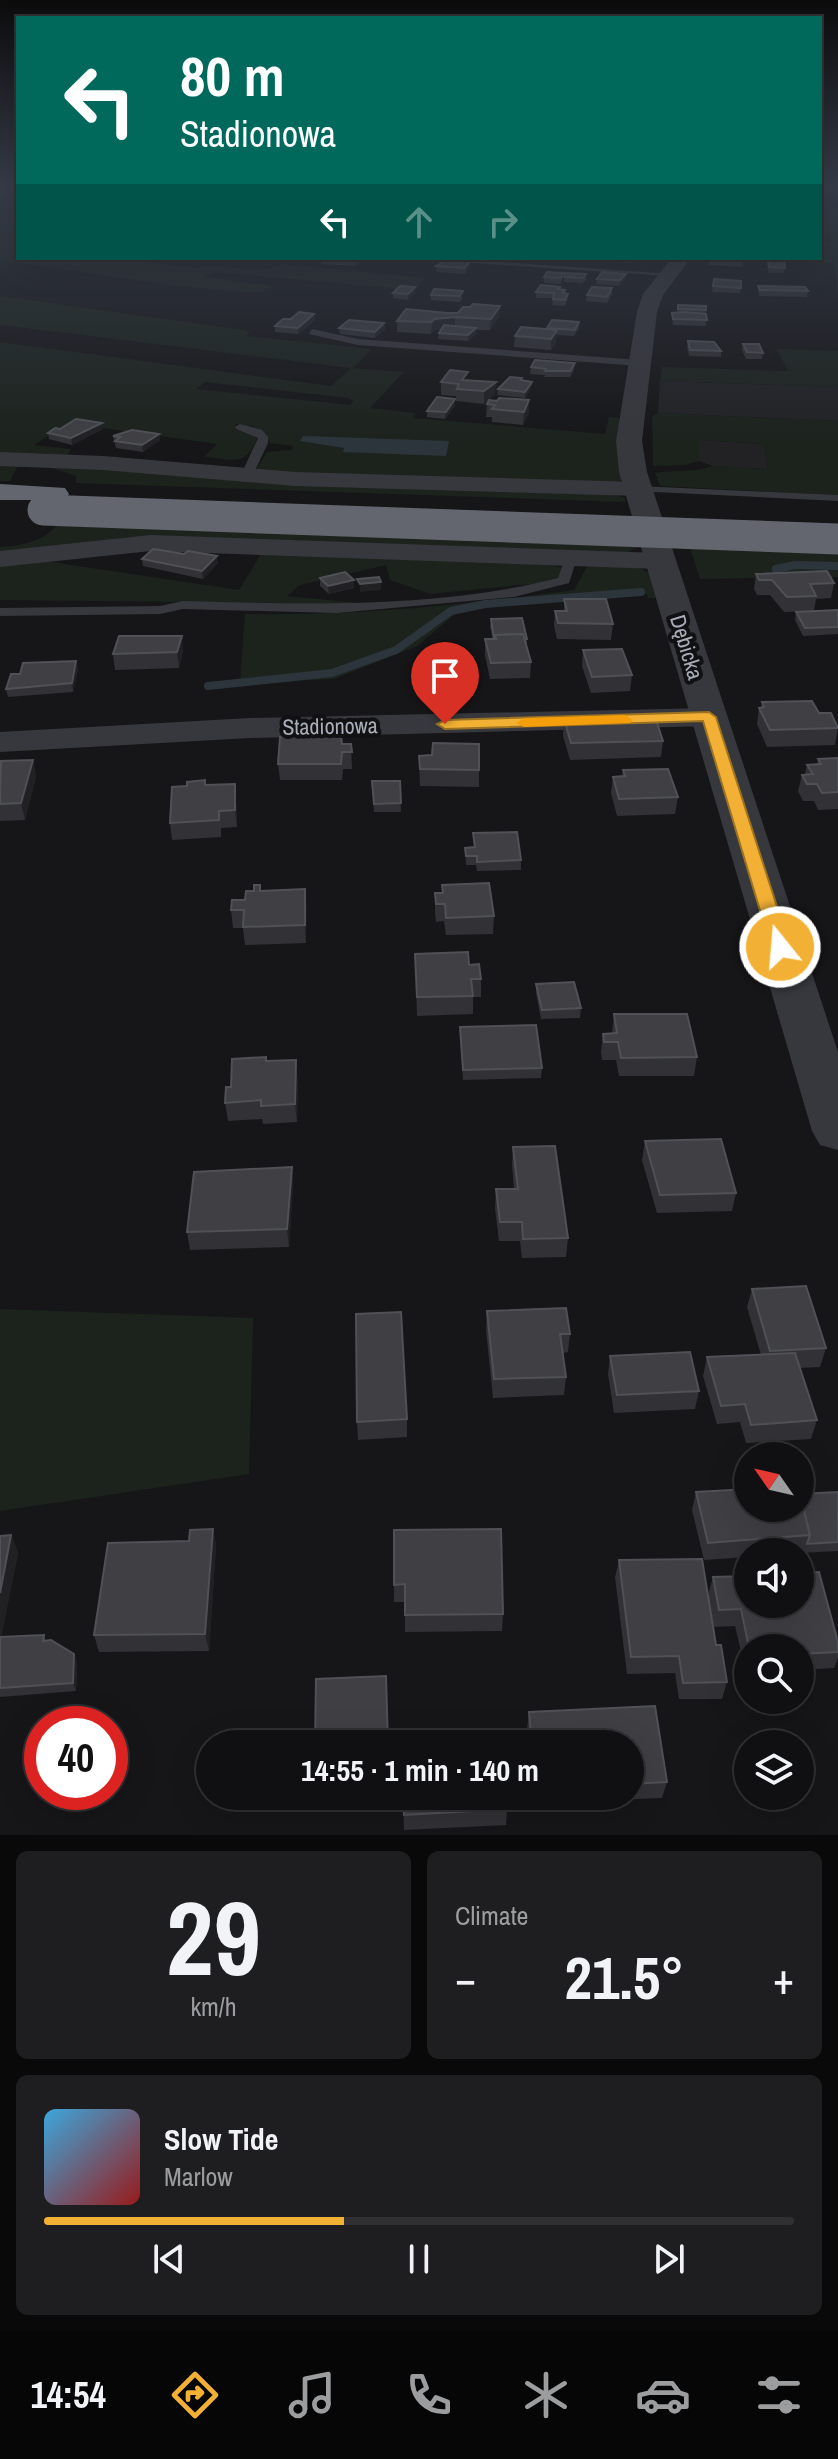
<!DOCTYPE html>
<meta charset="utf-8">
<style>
:root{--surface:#101012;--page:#1e1e20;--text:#f1f3f6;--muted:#9c9d9f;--line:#303032;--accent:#f2b134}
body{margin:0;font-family:"Archivo Narrow",sans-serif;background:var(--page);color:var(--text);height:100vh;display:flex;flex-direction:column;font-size:30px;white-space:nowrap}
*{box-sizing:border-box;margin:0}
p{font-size:26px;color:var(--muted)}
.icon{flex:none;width:44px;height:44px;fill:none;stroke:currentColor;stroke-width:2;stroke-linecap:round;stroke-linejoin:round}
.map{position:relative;height:1835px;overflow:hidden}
.side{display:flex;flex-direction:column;gap:16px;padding:16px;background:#09090a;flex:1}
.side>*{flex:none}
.banner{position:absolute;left:16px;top:16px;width:806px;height:244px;border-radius:0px;box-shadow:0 8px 32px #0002,0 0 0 2px var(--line);background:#00695c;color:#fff;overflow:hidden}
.needle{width:52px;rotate:304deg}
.controls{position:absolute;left:734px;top:1442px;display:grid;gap:16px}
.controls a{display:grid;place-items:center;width:80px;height:80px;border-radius:50%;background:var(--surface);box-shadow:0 8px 32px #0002,0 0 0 2px var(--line);font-size:40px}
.speed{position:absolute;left:24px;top:1706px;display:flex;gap:16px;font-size:40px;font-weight:700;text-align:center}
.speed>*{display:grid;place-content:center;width:104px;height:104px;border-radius:50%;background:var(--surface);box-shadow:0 8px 32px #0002,0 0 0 2px var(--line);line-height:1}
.speed .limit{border:12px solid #d22;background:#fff;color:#111}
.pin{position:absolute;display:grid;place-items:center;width:68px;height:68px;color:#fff;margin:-82px -34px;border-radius:50% 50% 50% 0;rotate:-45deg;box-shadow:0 0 8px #0007}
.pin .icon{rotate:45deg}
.me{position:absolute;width:88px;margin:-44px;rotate:343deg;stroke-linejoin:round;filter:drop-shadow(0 0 6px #0008)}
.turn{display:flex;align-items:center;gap:28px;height:168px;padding:0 32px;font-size:36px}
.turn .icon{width:104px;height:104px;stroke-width:2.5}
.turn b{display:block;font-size:56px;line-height:68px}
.lanes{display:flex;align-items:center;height:76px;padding:0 32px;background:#0003;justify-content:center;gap:40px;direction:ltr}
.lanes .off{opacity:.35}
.big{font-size:60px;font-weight:800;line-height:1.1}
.side .tile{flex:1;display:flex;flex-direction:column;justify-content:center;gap:12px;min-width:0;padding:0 28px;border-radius:12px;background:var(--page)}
.side .dial{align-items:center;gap:0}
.dial b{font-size:104px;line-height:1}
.song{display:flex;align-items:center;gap:24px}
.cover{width:96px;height:96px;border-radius:12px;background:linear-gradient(135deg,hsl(200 70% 55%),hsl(0 70% 35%))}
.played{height:8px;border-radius:4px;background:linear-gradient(90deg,var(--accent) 40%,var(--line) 40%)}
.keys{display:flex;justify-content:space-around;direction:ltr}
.heat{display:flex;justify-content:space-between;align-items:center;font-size:44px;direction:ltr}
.side .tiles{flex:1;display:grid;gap:16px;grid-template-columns:1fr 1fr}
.tile:last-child{grid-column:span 2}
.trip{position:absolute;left:196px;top:1730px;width:448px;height:80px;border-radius:40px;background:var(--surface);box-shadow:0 8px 32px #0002,0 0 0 2px var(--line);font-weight:800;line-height:80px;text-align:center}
.tabs{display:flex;height:128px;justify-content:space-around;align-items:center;background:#060607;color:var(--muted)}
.tabs .icon{width:56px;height:56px}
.tabs .selected{color:var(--accent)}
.tabs b{font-size:36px;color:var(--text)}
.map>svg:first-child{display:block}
</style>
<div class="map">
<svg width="838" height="1835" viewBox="0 0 838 1835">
<rect width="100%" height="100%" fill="#161618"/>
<g fill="#222225">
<path d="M660 381 838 387V421L658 413Z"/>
<path d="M698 440 764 444 768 469 713 466 699 461Z"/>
</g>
<g fill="#1c231d" fill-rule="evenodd">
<path d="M820 211 838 212V300L834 263 786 261 785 258H820V242H830V236L820 235Z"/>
<path d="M0 213 18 215V258H115L197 268C226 261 255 277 283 264L426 278 414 290 214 272 204 277 271 286 261 292H247L175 286 0 260Z"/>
<path d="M0 296 250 331 246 336 372 349 353 368 404 372 370 408 415 413 413 418 605 434 609 417 619 418 622 480 613 484 255 472 267 452 292 450 293 446 270 443C263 426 252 426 235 424V429L257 438C246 468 232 459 204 457L217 444 69 423 34 445 71 449 66 457 0 455V342L331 386 351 368 0 325ZM205 382 348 398 354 401 350 405 197 389Z"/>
<path d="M777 349 838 351V387L660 381 662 367 788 371Z"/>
<path d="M658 413 838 421V495L660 486 655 473 661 472 698 470 713 466 768 469 764 444 699 440V461L685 465 653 466 652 417Z"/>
<path d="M0 463 616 495 625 498V502L76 483V476L49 467H17L10 481H0Z"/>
<path d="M58 524 642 545 622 555 216 540 0 553V547C21 546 45 541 58 524Z"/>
<path d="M690 548 838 554V577L700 579Z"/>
<path d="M261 554 550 564 561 568 562 575 550 582 430 594 390 580 386 565 300 585 287 596 369 604 0 600V564L38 560 239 590Z"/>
<path d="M588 565 637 567 649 573 656 598H648L647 594 460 610 417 646 334 679 240 683 245 614C356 616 464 605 574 590Z"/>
<path d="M0 1309 253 1318 249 1474 0 1511Z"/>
</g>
<path fill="#2c353c" d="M303 436 449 441 446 456 343 452 344 448 300 441Z"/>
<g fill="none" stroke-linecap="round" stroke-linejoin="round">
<g stroke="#2c353c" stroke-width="8">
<path d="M776 569 795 565 838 566"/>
<path d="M208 686 332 673 396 650 451 611 485 604 641 592"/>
</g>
<g fill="#37383d" fill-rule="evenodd">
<path d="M399 258H442L672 274 668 276Z"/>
<path d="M312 329 358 339 640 360 645 363 640 366 358 345 309 334Z"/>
<path d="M240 424 262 430 268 437V443L252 477 246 480 240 477 258 438 236 429 235 427Z"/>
<path d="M638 486 838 495V501L634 491V487Z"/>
<path d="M571 554 577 558 569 583 514 597 337 613 183 609 160 614 0 616V608L160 606 183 601C308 604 437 609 558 578L565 558Z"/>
</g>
<g fill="#37383d" fill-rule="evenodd">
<path d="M0 452 103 456 295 472 638 482 646 484 650 489 646 494 638 496 295 486 103 470 0 466Z"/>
<path d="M151 535 659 553 668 555 672 561 668 567 659 569 151 551 0 567V551Z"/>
<path d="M709 708 720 710 725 717 720 724 709 726 250 738 0 752V732L250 718Z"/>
</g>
<path fill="#37383d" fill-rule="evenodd" d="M672 258H691L663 295 657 312 642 441 647 472 838 1052V1150L820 1145 812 1131 619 472 616 441 637 312 643 294Z"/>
<path fill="#63666e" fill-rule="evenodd" d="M0 484 65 488 69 494 65 500H0Z"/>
<path stroke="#63666e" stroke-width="31" d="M43 510 838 539"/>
</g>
<g fill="#323236">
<path d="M321 258H363V260L355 266 321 264Z"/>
<path d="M608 258H634L631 263 608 261Z"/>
<path d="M709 259 743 261 742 267 709 265Z"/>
<path d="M768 261 785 268 784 273H768Z"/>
<path d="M436 266 470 267 465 274 436 272Z"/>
<path d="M563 273 561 284 544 283V277Z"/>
<path d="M565 273 586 274V280L582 283 564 282Z"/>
<path d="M626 274 625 279 619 286 596 284 597 279Z"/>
<path d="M714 279 741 281 740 293 712 292Z"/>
<path d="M758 286 808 291 807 297 759 296 758 291Z"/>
<path d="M560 287V289L565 290V294L568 300 564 306 552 305 553 298H536V292Z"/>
<path d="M612 288V294L607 303 586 301 587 295Z"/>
<path d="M434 289 463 297 460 302 431 300V295Z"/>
<path d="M393 293H415L408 300 393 298Z"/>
<path d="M678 305 706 306V326L673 325 672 314 678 313Z"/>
<path d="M500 306 499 317 490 330H476V334L468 341 438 339 439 333 441 330H434L431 334 397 332V321L458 313 470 307Z"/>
<path d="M314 314 315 320 298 334 275 332V326L291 319Z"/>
<path d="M579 322V328L574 336 556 335V342L551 350 514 347 515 336Z"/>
<path d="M384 323 385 329 375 338 340 334 339 328Z"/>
<path d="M688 341 721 351V357L689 356 687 347Z"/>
<path d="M743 344 763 353 762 359H746L742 350Z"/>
<path d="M575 363 574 370 570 377H544L545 375 530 374 531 367Z"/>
<path d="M468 380 495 394 484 404 456 401V396L441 395V382Z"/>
<path d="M532 382 531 388 525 398 497 395 498 389Z"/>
<path d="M455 399V406L445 419 427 417V411Z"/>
<path d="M489 400 529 413 523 425 492 422V417H486L487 404Z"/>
<path d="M60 429H103L72 445 49 439 48 433Z"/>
<path d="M159 434 160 440 143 452 116 448 113 436Z"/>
<path d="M142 559 218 563 203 579 143 566Z"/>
<path d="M756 574 834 583 831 598 816 599 814 611 784 612 770 595H757L754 589Z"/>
<path d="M320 578 354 580V588L329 594 320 586Z"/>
<path d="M564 599 613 624 611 640 557 639 554 626 555 611H564Z"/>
<path d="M838 610V634L803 636 795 620 796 612Z"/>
<path d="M491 619 527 639V647L531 662 530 678 490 679 485 655V639H493L490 627Z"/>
<path d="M583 650 632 675 630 691 591 693 582 666Z"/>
<path d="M183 651 179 668 115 670 113 654Z"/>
<path d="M76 661 78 669 73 692 8 697 6 689 20 674Z"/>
<path d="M762 702 838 727 835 745 767 747 757 724 759 708H761Z"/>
<path d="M564 719 663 741 661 757 570 760 563 736Z"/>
<path d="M342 744H351L352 769H343L342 780H280L278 764Z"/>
<path d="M479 744V787L420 786 419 756 432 755Z"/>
<path d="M838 758V809L818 810 814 801H803L798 791 802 775 805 774 807 765 817 764 818 759Z"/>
<path d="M33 760 36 777 25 820 0 821V763Z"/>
<path d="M623 770 678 797 675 814 617 816 611 793 613 777 622 776Z"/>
<path d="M372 781H400L401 812H374Z"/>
<path d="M206 785 236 800 237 827 221 828V837L172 840 170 823Z"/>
<path d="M473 833 521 860V870L477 871 476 865H466L465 848 474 847Z"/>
<path d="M442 885 494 916 493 934 446 935 444 921 436 922 435 911V893H442Z"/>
<path d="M305 889 306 943 245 945 243 928H233L231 910 261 891Z"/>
<path d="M415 954 469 965 481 979V997H473V1014L417 1016Z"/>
<path d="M536 984 581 1008 580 1018 541 1019 536 993Z"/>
<path d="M614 1014 697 1057 694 1076H619L616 1060H602L601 1052 603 1034 612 1033Z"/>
<path d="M460 1027 542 1068 541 1078 463 1080Z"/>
<path d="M266 1057 267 1061 298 1079 297 1122 263 1124 262 1119 228 1121 225 1103 231 1087Z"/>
<path d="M645 1141 736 1193 732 1211 657 1213 642 1160Z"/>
<path d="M513 1147 568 1238 566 1257 522 1258 520 1241H499L495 1208 496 1189H514L512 1165Z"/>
<path d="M292 1167 293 1185 289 1247 190 1250 187 1232Z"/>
<path d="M752 1289 826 1348 820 1367 799 1368 817 1420 811 1439 746 1443 740 1422 717 1424 703 1376 707 1357 761 1355 747 1307Z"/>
<path d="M487 1311 570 1334 568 1352 563 1353 566 1377 564 1395 493 1398 486 1330Z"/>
<path d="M610 1356 699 1391 695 1409 614 1413 608 1374Z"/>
<path d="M407 1419V1437L358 1440 357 1422Z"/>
<path d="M696 1492 800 1494 838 1492V1551L800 1553V1552H748V1557L704 1560 692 1510Z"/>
<path d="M213 1529 216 1546 209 1651 99 1652 94 1635 189 1541Z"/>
<path d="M394 1530 503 1614 502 1631 405 1632V1602H394Z"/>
<path d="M11 1535 18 1553 1 1637 44 1635 46 1641 74 1654 77 1663 76 1691 0 1697V1536Z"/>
<path d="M619 1560 716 1645 727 1682 722 1699H679L675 1673 627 1674 615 1577Z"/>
<path d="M713 1577 838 1642V1658L834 1668 800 1670V1648H748V1673H746L735 1626 714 1627 708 1595Z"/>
<path d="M655 1706 667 1782 662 1798 534 1803 533 1796H630V1744H529L527 1729 529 1712Z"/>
<path d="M315 1796H389V1807L316 1809Z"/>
<path d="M403 1796 507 1809 506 1825 404 1830Z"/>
</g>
<g fill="#212124">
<path d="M355 258H363V260L355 266Z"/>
<path d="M470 261V267L465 274V268Z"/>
<path d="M626 274 625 279 619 286 620 280Z"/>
<path d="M415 287V293L408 300V294Z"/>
<path d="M500 306 499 317 490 330 491 319Z"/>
<path d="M314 314 315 320 298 334V328Z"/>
<path d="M455 317V328L434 330 431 334 432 322 434 319Z"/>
<path d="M384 323 385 329 375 338V332Z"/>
<path d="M476 328V334L468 341V335Z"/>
<path d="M557 330 556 342 551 350V339Z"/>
<path d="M496 382 495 394 484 404V391Z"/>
<path d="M532 382 531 388 525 398V392Z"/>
<path d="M455 399V406L445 419 446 412Z"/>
<path d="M529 400V413L523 425 524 412Z"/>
<path d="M102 423 103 429 72 445 71 438Z"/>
<path d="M159 434 160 440 143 452 142 445Z"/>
<path d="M217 556 218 563 203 579 202 571Z"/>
<path d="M354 580V588L329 594 328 586Z"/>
<path d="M381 582V590L360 592V584Z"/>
<path d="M182 636 183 651 179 668 177 652Z"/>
<path d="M76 661 78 669 73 692 72 683Z"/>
<path d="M33 760 36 777 25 820 21 803Z"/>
<path d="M235 784 236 800 237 827 235 810Z"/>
<path d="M305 889 307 906 306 943 305 925Z"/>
<path d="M296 1060 298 1079 297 1122 295 1104Z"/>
<path d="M292 1167 293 1185 289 1247 287 1229Z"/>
<path d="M213 1529 216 1546 209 1651 205 1634Z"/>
<path d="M11 1535 18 1553 0 1644V1593Z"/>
<path d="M74 1654 77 1663 76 1691 73 1683Z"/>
</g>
<g fill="#3f3f44" stroke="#4f5156" stroke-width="2">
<path d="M709 258H742L743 261 709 260Z"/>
<path d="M447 260 470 261 465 268 436 266Z"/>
<path d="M768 261H784L785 268 769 267Z"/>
<path d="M547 272 563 273 561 278 544 277Z"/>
<path d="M602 272 626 274 620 280 597 279Z"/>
<path d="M565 273 586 274 583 278 564 277Z"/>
<path d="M714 279 741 281V288L713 286Z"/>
<path d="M541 285 560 287 558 289 565 290 563 293 568 294 565 300 553 299 554 293 536 292Z"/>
<path d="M400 286 415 287 408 294 393 293Z"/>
<path d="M758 286 805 287 808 291 760 290Z"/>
<path d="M592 287 612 288 607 297 587 295Z"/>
<path d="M434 289 463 291 460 296 431 295Z"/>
<path d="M473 304 500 306 491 319 455 317 434 319 432 322 397 321 406 309 447 313H458L463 307H470Z"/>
<path d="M678 305 706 306V310L678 309Z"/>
<path d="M299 312 314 314 298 328 275 326 283 319H291Z"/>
<path d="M684 312 706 314 707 320 673 319 672 313Z"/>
<path d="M349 320 384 323 375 332 339 328Z"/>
<path d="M552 320 579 322 575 330 547 328Z"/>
<path d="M444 325 476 328 468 335 439 333Z"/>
<path d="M521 327 557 330 551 339 515 336Z"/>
<path d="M688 341 714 342 721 351 690 350Z"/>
<path d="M743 344H759L763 353 747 352Z"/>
<path d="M535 360 575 363 570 371H545L546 369 531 367Z"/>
<path d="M450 370 468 372 462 380 496 382 484 391 457 389 459 384 441 382Z"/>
<path d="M510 377 522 378 521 380 532 382 525 392 498 389Z"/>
<path d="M437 397 455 399 446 412 427 411Z"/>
<path d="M499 398 529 400 524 412 492 409 495 405 487 404 489 400 497 401Z"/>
<path d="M76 419 102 423 71 438 48 433 55 428 60 429Z"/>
<path d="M132 430 159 434 142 445 115 441 120 437 113 436Z"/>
<path d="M153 549 184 554 188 551 217 556 202 571 142 559Z"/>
<path d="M827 571 834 583 810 584 816 596 787 597 772 580H759L756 574Z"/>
<path d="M345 572 354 580 328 586 320 578Z"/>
<path d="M379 577 381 582 360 584 357 579Z"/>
<path d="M564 599H606L613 624 558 623 555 611H567Z"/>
<path d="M838 610V627L805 628 796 612Z"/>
<path d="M522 618 527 639H524L523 634 495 635 494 639 491 619Z"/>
<path d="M523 634 531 662 491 663 485 639H496L495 635Z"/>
<path d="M119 636H182L177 652 113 654Z"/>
<path d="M622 649 632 675 592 677 583 650Z"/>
<path d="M76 661 72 683 6 689 11 674H20L23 663Z"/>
<path d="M812 701 819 713H831L838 728 770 730 759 708 764 707 762 702Z"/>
<path d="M655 717 663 741 571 743 564 719Z"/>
<path d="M341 736 342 744H351L352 752H342L341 764H278L280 737Z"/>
<path d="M433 743 479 744V770L420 769 419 756 432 755Z"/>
<path d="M838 758V792L822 793 817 784H807L802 775 813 774 807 765 821 764 818 759Z"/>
<path d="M33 760 21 803 0 804 1 761Z"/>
<path d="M668 769 678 797 619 799 613 777 625 776 623 770Z"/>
<path d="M205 780V785L235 784V810L219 811V820L170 823 172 787 187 786V782Z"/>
<path d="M372 781H400L401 803 374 804Z"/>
<path d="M517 832 521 860 477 862V856H466L465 848 475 847 473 833Z"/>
<path d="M489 883 494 916 446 918 445 904H436L435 893H443L442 885Z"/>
<path d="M254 885H260V891L305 889V925L243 927 244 910H231L232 900H245L246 891H254Z"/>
<path d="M468 952 469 965 479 964 481 979H471L473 996 417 997 415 954Z"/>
<path d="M574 982 581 1008 542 1010 536 984Z"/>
<path d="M614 1014H687L697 1057 621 1058 618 1042H604L603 1034 617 1033Z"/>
<path d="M536 1025 542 1068 463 1070 460 1027Z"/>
<path d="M266 1057V1061L296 1060 295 1104 261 1106V1100L225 1103 226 1087H231L232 1059Z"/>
<path d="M721 1139 736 1193 660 1195 645 1141Z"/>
<path d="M555 1146 568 1238 523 1239 522 1222H500L496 1189H518L513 1147Z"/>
<path d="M292 1167 287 1229 187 1232 194 1172Z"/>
<path d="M806 1286 826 1348 770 1351 752 1289Z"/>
<path d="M566 1308 570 1334H560L566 1377 494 1379 487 1311Z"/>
<path d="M401 1312 407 1419 357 1422 356 1314Z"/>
<path d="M690 1352 699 1391 617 1395 610 1356Z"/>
<path d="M795 1353 817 1420 751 1425 745 1404 721 1406 707 1357Z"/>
<path d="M748 1489V1508H800V1493L810 1535 708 1543 696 1492Z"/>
<path d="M838 1492V1542L807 1544 810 1535 800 1494Z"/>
<path d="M213 1529 205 1634 94 1635 108 1543 189 1541 190 1530Z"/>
<path d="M501 1529 503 1614 405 1615V1584L394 1585V1530Z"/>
<path d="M11 1535 0 1593V1536Z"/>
<path d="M702 1559 716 1645H721L727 1682 683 1683 679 1656 631 1657 619 1560Z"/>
<path d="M819 1572 838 1642V1652L800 1654V1648H749L741 1609 719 1610 713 1577 748 1576V1604H800V1573Z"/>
<path d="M44 1635 43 1641 51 1640 74 1654 73 1683 0 1688V1637Z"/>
<path d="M386 1676 388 1744H315L316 1679Z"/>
<path d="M655 1706 667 1782 630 1784V1744H532L529 1712Z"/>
<path d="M501 1742V1744H469Z"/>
<path d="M403 1796H506L507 1809 404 1815Z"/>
</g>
<linearGradient id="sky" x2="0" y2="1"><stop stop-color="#0c0c0d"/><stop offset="0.42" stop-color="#363c48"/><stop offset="1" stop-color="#363c48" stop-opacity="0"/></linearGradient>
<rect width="838" height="444" fill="url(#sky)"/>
<path fill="#f2b134" stroke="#9d7322" stroke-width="2" d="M709 712 716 717 790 947 787 951H774L771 947 703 721 445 729 437 724 445 720Z"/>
<path fill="#f59e0b" d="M625 715 633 720 630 723 524 727 516 723 524 718Z"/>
<g text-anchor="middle" stroke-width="8" stroke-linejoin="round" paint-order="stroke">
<g font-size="22" fill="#a8adb8" stroke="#111113">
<text transform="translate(687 647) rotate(73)" y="8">Dębicka</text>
<text transform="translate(330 726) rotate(-1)" y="8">Stadionowa</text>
</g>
</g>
</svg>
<div class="controls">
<a><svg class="needle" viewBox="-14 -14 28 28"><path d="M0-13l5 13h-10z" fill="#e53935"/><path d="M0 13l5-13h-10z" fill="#9c9d9f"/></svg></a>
<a><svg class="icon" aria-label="sound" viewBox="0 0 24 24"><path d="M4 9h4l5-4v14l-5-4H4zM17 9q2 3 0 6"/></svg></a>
<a><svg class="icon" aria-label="search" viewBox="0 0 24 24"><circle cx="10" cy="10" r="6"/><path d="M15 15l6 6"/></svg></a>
<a><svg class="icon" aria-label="layers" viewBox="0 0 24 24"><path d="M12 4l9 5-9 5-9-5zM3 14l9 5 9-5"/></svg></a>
</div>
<div class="speed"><div class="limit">40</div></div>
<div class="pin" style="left:445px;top:724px;background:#d93025"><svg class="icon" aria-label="arrive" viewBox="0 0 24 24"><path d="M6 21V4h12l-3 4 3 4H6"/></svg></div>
<svg class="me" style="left:780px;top:947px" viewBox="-20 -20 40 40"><circle r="17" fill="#f2b134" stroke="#fff" stroke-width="3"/><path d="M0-11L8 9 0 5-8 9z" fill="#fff"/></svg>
<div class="trip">14:55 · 1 min · 140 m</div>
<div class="banner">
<div class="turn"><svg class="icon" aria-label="left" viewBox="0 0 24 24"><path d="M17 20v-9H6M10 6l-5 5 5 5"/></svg><div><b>80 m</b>Stadionowa</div></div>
<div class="lanes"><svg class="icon" aria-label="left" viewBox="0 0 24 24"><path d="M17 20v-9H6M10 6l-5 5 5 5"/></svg><svg class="icon off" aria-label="ahead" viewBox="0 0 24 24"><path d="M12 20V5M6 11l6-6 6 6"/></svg><svg class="icon off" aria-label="right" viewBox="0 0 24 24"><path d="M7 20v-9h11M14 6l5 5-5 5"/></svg></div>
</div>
</div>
<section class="side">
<div class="tiles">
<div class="tile dial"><b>29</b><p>km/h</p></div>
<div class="tile"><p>Climate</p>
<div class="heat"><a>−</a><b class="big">21.5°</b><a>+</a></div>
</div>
<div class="tile">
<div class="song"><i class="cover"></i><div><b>Slow Tide</b><p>Marlow</p></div></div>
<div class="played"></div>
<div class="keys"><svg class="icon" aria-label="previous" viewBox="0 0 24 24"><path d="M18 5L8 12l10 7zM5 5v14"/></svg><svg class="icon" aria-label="pause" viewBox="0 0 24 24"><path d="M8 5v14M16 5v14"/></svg><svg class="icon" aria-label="next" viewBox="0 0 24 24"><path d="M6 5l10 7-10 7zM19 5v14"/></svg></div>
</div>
</div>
</section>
<nav class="tabs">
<b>14:54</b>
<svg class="icon selected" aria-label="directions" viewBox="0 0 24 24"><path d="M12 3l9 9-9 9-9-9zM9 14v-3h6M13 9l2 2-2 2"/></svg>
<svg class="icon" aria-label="music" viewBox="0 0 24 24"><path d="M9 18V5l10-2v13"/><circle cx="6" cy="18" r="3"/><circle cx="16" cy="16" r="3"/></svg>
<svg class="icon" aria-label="phone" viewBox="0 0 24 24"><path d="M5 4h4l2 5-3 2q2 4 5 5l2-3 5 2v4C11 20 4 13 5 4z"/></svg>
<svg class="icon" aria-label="climate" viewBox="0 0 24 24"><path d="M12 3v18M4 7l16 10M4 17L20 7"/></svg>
<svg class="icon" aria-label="car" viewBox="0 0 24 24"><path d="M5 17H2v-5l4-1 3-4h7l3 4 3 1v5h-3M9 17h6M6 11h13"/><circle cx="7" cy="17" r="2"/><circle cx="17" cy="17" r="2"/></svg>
<svg class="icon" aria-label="filters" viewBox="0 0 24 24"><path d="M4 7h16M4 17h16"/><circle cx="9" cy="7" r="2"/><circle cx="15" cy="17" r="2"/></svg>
</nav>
